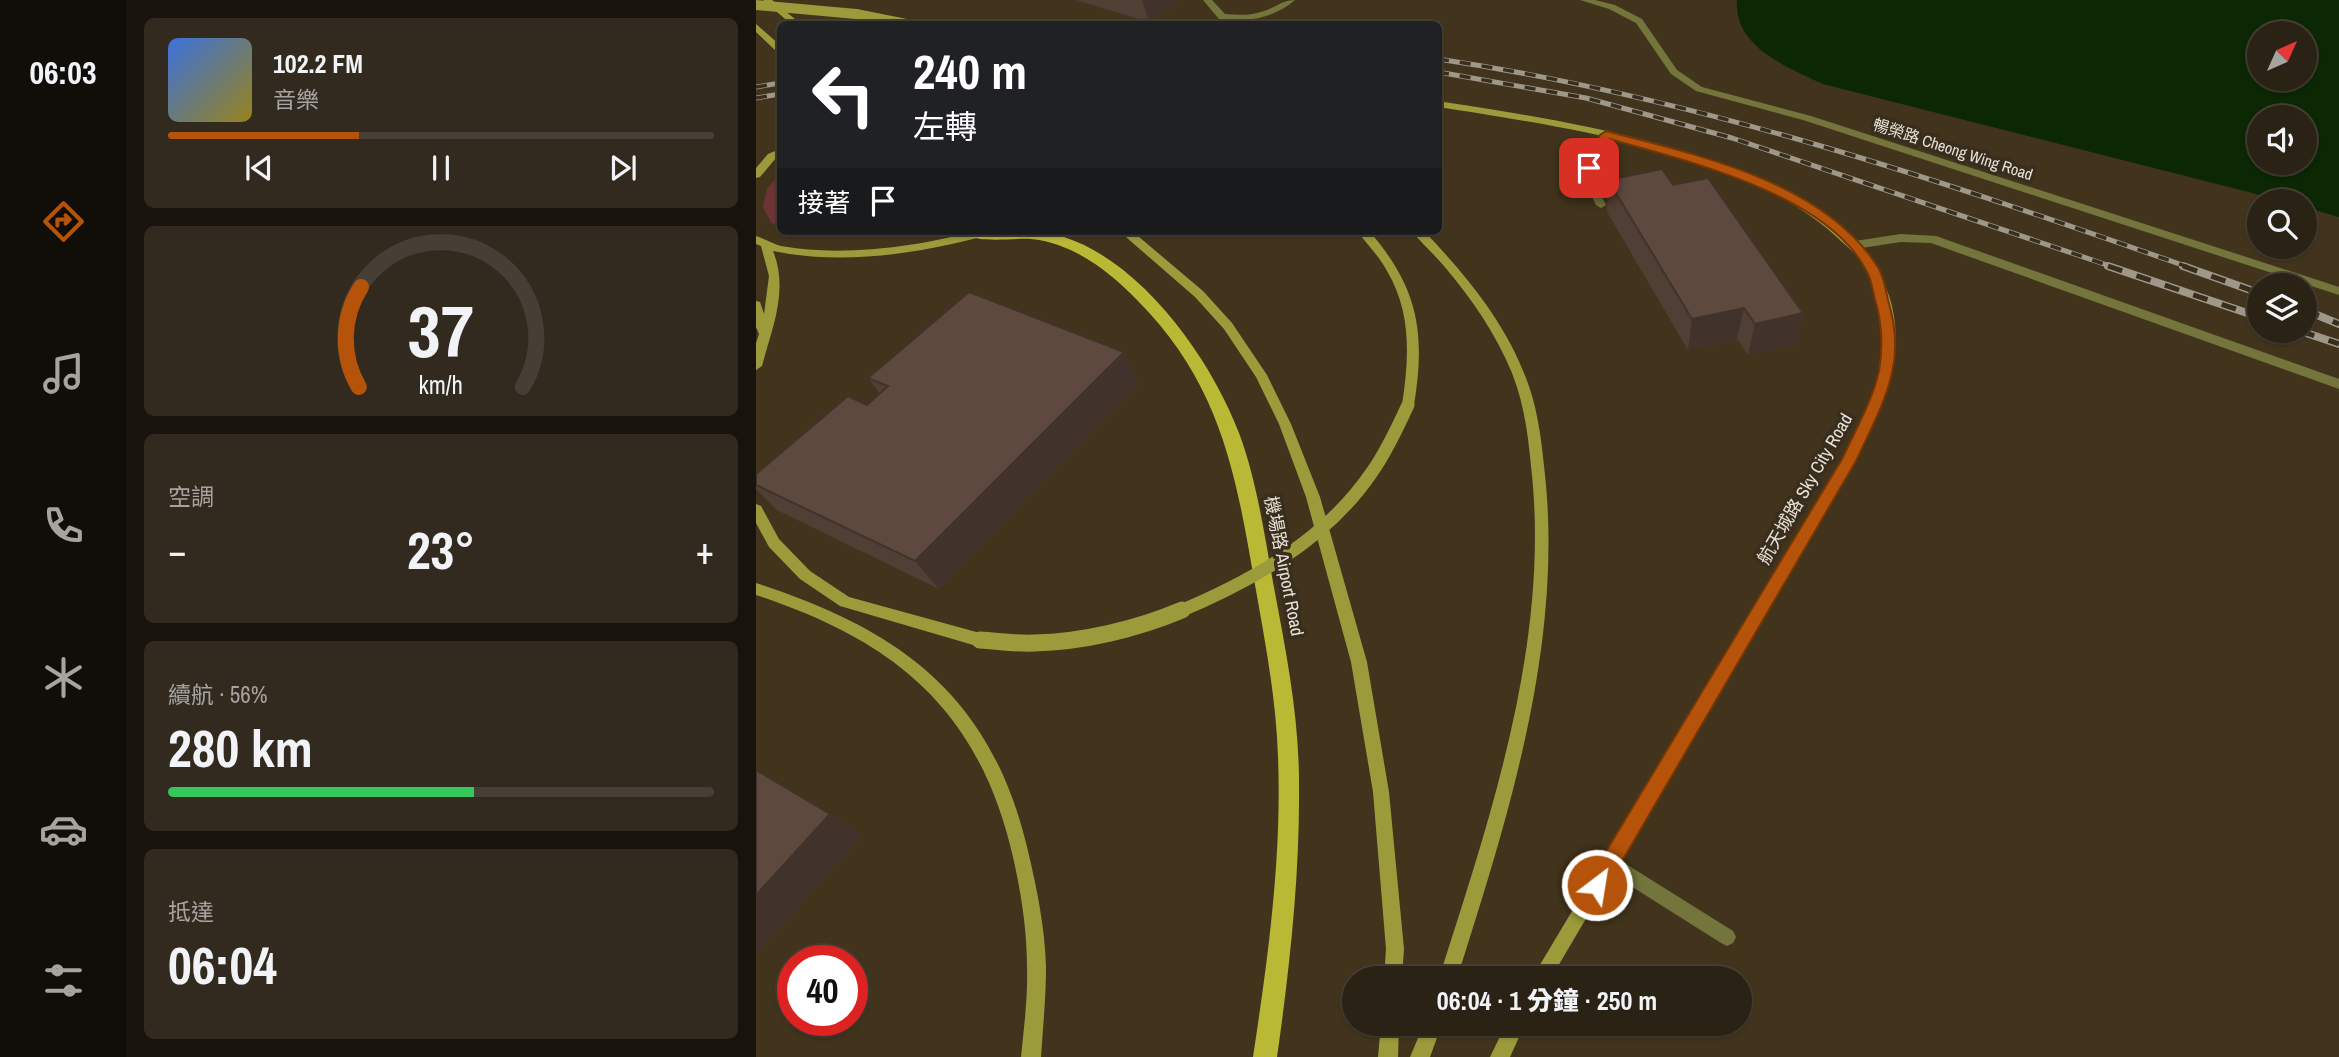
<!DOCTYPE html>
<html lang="zh-TW">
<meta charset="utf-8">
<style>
:root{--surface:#2b2216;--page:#332a1f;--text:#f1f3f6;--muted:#a6a4a1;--line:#473f35;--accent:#b45309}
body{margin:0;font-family:"Archivo Narrow","Noto Sans TC",sans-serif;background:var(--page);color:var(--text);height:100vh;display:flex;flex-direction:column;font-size:26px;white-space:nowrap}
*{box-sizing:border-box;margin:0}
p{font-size:23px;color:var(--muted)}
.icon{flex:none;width:38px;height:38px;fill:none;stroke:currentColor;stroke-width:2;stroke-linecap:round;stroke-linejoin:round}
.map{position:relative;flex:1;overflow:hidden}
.details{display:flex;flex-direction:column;gap:18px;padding:18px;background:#18130c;width:630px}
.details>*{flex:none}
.guide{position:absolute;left:21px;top:21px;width:665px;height:214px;border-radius:10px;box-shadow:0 2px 5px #0004,0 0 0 2px var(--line);background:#202124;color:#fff;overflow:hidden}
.needle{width:46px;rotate:45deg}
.tools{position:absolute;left:1491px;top:21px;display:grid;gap:14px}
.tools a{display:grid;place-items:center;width:70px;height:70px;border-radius:50%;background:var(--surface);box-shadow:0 2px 5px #0004,0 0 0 2px var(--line);font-size:35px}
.speed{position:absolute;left:21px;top:945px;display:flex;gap:14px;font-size:35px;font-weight:700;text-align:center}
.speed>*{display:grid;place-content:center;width:91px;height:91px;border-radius:50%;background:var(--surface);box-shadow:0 2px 5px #0004,0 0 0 2px var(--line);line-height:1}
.speed .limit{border:10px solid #d22;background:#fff;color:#111}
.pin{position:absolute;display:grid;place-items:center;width:60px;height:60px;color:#fff;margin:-30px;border-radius:14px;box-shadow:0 4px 10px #0006}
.me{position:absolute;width:77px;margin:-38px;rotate:31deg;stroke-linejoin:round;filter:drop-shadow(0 0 5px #0008)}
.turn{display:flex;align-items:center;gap:24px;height:147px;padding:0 21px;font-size:32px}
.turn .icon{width:91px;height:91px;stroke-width:2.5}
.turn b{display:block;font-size:49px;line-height:60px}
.then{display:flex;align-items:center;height:66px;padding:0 21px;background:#0003;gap:14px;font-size:26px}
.big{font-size:52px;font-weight:800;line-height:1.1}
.details .tile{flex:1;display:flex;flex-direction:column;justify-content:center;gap:10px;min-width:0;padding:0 24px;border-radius:10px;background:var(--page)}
.details .dial{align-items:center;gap:0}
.dial svg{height:182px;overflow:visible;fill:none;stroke:var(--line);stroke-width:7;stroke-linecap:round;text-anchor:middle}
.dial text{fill:var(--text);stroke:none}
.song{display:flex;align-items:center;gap:21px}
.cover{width:84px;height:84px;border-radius:10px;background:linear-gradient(135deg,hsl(220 70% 55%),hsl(50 70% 35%))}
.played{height:7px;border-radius:4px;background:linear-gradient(90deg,var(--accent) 35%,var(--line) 35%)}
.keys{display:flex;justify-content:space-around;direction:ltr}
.heat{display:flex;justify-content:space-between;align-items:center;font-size:38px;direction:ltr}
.charge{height:10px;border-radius:5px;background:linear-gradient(90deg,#34c759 56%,var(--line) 0)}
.trip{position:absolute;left:586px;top:966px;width:410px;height:70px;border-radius:35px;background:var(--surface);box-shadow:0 2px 5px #0004,0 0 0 2px var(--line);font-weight:800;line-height:70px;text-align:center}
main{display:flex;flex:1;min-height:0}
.dock{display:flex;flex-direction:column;width:126px;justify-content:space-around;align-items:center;background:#110e09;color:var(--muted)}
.dock .icon{width:49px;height:49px}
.dock .active{color:var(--accent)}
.dock b{font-size:32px;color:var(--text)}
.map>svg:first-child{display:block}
</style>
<main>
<nav class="dock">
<b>06:03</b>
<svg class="icon active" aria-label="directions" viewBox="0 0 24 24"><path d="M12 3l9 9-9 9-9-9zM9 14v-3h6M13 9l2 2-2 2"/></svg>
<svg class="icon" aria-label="music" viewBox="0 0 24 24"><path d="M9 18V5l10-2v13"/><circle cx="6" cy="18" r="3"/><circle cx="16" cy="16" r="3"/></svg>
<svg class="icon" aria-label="phone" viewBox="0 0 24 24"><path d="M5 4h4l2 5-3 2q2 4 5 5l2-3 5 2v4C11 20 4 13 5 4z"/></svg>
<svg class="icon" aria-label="climate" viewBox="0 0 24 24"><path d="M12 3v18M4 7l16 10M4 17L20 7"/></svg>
<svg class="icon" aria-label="car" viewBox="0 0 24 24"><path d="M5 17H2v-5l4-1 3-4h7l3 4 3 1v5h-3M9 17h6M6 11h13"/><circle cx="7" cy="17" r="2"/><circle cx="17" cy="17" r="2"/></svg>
<svg class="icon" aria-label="filters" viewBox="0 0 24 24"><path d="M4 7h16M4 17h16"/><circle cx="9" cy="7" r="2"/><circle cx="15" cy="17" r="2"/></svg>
</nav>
<section class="details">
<div class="tile">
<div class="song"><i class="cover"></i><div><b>102.2 FM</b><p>音樂</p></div></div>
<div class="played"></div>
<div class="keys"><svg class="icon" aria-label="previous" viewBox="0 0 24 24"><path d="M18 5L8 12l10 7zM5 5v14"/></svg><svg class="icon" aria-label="pause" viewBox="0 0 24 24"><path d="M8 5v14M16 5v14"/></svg><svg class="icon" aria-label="next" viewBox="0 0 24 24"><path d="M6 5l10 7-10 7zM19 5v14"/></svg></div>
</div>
<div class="tile dial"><svg viewBox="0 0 100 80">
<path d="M14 69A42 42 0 1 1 86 69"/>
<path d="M14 69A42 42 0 0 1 15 25" stroke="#b45309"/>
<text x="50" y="56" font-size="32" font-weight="700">37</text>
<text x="50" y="72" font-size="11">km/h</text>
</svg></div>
<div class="tile"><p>空調</p>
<div class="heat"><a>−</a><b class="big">23°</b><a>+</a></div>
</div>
<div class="tile"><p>續航 · 56%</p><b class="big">280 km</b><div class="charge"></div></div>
<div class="tile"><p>抵達</p><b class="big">06:04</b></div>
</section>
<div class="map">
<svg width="1583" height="1057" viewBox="0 0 1583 1057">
<rect width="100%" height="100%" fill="#392e1d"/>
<path fill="#42341c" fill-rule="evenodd" d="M0 0H981L980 3 1067 84 1528 201H1503V247H1549V207L1583 217V1057H0ZM24 24H682V231H24ZM1503 285H1549V331H1503ZM37 961H96V1020H37ZM598 978H984V1024H598Z"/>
<path fill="#6e3435" d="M24 174V228L15 222 7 207 11 189Z"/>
<path fill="#0b2704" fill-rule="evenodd" d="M981 0H1583V217L1549 207V201H1528L1067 84C1033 68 977 47 981 0ZM1503 33H1549V79H1503ZM1503 117H1549V163H1503Z"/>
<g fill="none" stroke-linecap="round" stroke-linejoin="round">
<g fill="#74753d" fill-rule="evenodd">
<path d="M447 0H456L469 14C482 15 495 16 508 11 520 7 527 0 539 0 519 18 489 23 463 19Z"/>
<path d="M824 0H839L859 5 886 19 921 70 946 87 1055 116 1583 287V295L1047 120 940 91 915 74 880 23 853 9Z"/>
<path d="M850 132 855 135 835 175 850 205 845 208 840 205 825 175 845 135Z"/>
<path d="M1145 234 1180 236 1583 379V389L1175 243 1145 242 1099 249 1093 245 1099 241Z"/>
<path d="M854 854 977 931 980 937 977 943 971 946 965 943 848 869 845 863 848 857Z"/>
</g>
<g fill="#9b9b3b" fill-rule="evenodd">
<path d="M7 0H16L45 24H35Z"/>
<path d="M0 24 24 45V53L21 52 0 32Z"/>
<path d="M682 101C808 121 1126 162 1139 325 1143 374 1120 418 1100 461L795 978H776L1087 459C1108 416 1131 372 1127 323 1125 304 1120 284 1110 268 1103 257 1094 249 1085 241 996 153 803 126 682 107Z"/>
<path d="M24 149V156L20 158 4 177 0 178V168L12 154Z"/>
<path d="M219 231H238L236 234C167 253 89 266 17 251 33 290 16 328 6 366L0 370V343L3 334 0 327V301L4 302 8 314 13 276 5 246 0 244V236C9 239 17 244 25 246 84 257 162 247 219 231Z"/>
<path d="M363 231H376L447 291 476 323 511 375 535 424 564 497 611 662 633 792 648 949 646 978H628L630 949 617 792 595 662 550 497 523 424 500 377 468 329 439 297Z"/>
<path d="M601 231H613C662 287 670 333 658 405L652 410 646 405C653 359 656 313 631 271 623 256 611 244 601 231Z"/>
<path d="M656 231H668C709 274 749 322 770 378 781 406 785 436 788 466 809 639 753 815 701 978H683C735 815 795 640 775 466 772 435 768 403 756 373 740 334 716 299 688 266 678 254 666 244 656 231Z"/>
<path d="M0 504 5 506 23 539 54 571 93 597 224 633 229 635 232 640 229 645 224 647 84 606 44 579 13 547 0 523Z"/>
<path d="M0 583C145 630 236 696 272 851 281 889 289 928 290 967 290 997 287 1027 285 1057H265C268 1027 272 997 271 967 271 930 265 892 257 857 223 709 139 641 0 595Z"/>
<path d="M625 1024H643L642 1057H622Z"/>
<path d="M668 1024H686L674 1057H654Z"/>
<path d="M750 1024H769L754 1057H734Z"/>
</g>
<path fill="#bab936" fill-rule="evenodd" d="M218 231C248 231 279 228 308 237 386 262 455 359 483 433 502 484 509 540 519 593 531 656 543 719 543 782 544 874 534 966 521 1057H497C512 958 526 857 522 757 520 693 507 631 496 568 478 463 460 380 382 301 353 271 317 243 275 239 261 238 221 243 213 235Z"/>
<defs>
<g id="rail-far1">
<path d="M682 59C939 97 1187 181 1432 267"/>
<path d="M682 72 830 98 976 138 1357 267"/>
<path d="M0 87 24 83"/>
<path d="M0 98 24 94"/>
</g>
<g id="rail">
<path d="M1352 266 1503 317"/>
<path d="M1427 266 1503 293"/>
<path d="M1549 310 1583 324"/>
<path d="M1544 331 1583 344"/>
</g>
</defs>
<use href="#rail-far1" stroke="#9f978a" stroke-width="5"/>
<use href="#rail" stroke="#9f978a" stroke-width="8"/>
<use href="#rail-far1" stroke="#392e1d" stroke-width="3.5" stroke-dasharray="11" stroke-linecap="butt"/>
<use href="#rail" stroke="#392e1d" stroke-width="5" stroke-dasharray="15" stroke-linecap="butt"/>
<path stroke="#9b9b3b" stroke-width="10" d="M0 5 100 14 150 24"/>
<path stroke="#9b9b3b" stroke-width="13" d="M422 612C496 581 570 540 616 472 631 451 641 428 652 405"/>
<path stroke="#9b9b3b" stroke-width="17" d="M224 640C242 641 260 644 278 643 327 642 381 629 426 610"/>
</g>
<g fill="#503f35">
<path d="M320 0H424L393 22Z"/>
<path d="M852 180 917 185 1047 313 1039 344 992 355 981 339 932 350 851 212Z"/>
<path d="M112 378 382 383 183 589 21 510 0 489V474L111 405 124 394Z"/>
</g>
<g fill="#41332b">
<path d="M386 0H424L393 22Z"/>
<path d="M988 308 981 339 932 350 936 319Z"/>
<path d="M1047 313 1039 344 992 355 999 324Z"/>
<path d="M368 352 382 383 183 589 159 561Z"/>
<path d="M74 814 106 835 0 954V895Z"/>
</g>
<g fill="#5d493e" stroke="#41332b" stroke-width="2">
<path d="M906 169 917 185 952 178 1047 313 999 324 988 308 936 319 852 180Z"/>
<path d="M213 292 368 352 159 561 0 485V474L92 396 111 405 132 386 112 378Z"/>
<path d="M0 770 74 814 0 895Z"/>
</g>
<path fill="#b45309" stroke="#753606" stroke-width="2" d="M850 131C942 155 1070 182 1123 269 1128 278 1130 290 1132 300 1139 323 1142 348 1136 373 1129 404 1113 433 1100 461L848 892 841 895 834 892 831 885 834 878 1086 459C1099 431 1116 402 1123 371 1127 348 1126 325 1120 303 1117 293 1116 281 1111 272 1072 194 931 161 853 139L837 170H829L827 168 844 135Z"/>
<g text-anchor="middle" stroke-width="7" stroke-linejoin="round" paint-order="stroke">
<g font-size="16" fill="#e8e1d7" stroke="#392e1d">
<text transform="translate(1197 149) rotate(18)" y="6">暢榮路 Cheong Wing Road</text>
</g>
<g font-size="18" fill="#e8e1d7" stroke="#392e1d">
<text transform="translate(1049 489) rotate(-60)" y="6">航天城路 Sky City Road</text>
<text transform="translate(528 566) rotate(79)" y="6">機場路 Airport Road</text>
</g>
</g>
</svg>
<div class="tools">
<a><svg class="needle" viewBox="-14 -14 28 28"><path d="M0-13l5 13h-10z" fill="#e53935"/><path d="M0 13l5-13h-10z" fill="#a6a4a1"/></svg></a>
<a><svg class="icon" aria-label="sound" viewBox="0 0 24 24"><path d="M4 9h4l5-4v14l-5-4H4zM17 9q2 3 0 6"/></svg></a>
<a><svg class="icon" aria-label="search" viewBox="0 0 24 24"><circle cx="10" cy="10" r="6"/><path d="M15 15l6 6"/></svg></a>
<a><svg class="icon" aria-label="layers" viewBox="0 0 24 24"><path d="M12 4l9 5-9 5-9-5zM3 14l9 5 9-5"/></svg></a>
</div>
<div class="speed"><div class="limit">40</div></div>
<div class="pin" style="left:833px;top:168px;background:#d93025"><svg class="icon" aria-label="arrive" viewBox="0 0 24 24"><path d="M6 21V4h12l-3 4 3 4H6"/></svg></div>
<svg class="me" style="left:841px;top:885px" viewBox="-20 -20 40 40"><circle r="17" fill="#b45309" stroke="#fff" stroke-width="3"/><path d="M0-11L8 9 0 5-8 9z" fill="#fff"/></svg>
<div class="trip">06:04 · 1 分鐘 · 250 m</div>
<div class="guide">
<div class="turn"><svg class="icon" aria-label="left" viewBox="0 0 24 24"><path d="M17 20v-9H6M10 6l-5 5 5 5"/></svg><div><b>240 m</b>左轉</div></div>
<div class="then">接著<svg class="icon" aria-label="arrive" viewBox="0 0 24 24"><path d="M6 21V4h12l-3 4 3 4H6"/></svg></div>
</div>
</div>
</main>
